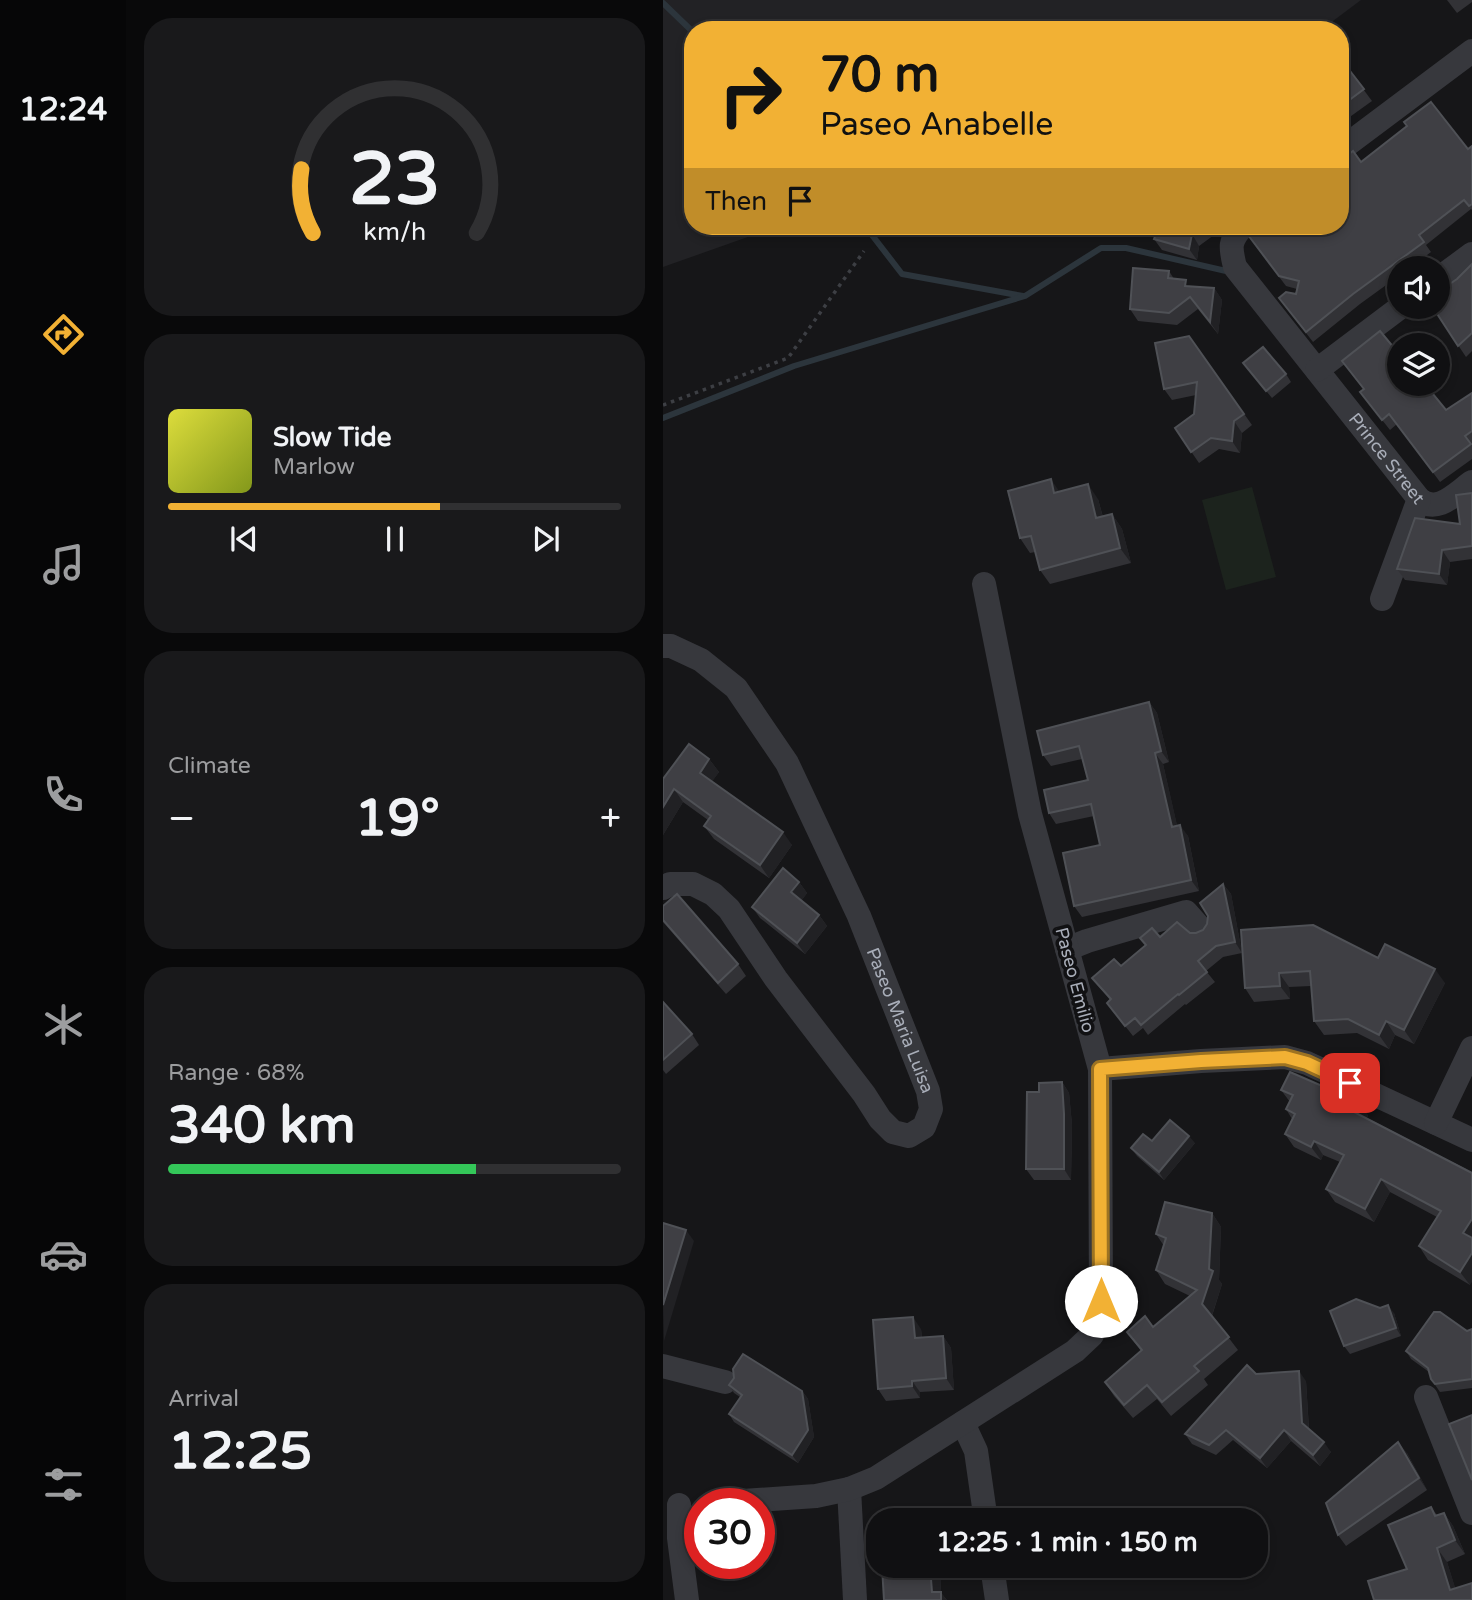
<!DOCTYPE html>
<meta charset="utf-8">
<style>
:root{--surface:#101012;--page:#19191b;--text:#f1f3f6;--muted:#9c9d9f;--line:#303032;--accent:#f2b134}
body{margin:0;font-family:"Varela Round",sans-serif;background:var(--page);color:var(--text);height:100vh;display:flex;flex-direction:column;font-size:26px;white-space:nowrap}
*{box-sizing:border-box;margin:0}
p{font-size:23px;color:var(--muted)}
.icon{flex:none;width:38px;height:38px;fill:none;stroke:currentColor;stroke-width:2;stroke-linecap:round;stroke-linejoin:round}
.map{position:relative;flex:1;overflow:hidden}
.details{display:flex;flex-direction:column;gap:18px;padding:18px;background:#09090a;width:537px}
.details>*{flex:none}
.top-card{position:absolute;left:21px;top:21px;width:665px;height:214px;border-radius:28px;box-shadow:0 4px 10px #0003,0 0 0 2px var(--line);background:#f2b134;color:#111;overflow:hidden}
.tools{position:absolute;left:724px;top:256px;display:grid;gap:14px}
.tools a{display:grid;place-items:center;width:63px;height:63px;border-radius:50%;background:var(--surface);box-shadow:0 4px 10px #0003,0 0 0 2px var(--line);font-size:35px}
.speed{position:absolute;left:21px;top:1488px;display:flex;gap:14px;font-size:35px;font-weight:700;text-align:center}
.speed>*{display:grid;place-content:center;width:91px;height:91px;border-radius:50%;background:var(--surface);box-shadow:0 4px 10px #0003,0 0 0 2px var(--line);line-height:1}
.speed .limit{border:10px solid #d22;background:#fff;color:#111}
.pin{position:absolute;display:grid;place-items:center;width:60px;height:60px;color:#fff;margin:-30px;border-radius:14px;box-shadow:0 4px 10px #0006}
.me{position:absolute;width:77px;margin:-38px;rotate:0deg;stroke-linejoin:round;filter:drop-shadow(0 0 5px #0008)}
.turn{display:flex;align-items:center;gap:24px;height:147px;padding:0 21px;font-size:32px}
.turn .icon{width:91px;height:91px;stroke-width:2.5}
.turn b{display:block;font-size:49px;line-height:60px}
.then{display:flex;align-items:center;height:66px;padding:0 21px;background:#0003;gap:14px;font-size:26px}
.big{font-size:52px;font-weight:700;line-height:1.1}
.details .tile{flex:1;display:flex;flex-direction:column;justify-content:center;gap:10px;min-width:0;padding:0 24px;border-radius:28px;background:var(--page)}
.details .dial{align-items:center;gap:0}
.dial svg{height:182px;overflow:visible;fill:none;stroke:var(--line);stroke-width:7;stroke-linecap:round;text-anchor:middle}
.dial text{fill:var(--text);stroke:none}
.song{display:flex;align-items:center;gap:21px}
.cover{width:84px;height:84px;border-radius:10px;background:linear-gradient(135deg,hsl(60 70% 55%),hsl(70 70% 35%))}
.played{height:7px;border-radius:4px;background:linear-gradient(90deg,var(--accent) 60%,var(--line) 60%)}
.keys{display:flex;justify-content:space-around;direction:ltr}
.heat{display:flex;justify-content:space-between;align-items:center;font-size:38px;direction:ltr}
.charge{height:10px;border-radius:5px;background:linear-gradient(90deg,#34c759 68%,var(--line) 0)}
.trip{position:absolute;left:203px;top:1508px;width:402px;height:70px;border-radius:28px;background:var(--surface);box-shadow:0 4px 10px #0003,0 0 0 2px var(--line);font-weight:700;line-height:70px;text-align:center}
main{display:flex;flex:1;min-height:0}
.dock{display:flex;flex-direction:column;width:126px;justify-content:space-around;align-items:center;background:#060607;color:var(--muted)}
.dock .icon{width:49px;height:49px}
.dock .on{color:var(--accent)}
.dock b{font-size:32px;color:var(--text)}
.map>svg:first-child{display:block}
</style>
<main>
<nav class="dock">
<b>12:24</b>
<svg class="icon on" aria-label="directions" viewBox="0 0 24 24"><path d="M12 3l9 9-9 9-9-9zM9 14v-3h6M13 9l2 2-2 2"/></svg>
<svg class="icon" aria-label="music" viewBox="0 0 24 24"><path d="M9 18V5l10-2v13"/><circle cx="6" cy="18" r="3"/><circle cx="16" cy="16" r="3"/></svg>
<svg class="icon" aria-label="phone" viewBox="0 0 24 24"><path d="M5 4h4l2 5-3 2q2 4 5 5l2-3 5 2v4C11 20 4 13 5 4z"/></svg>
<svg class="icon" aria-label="climate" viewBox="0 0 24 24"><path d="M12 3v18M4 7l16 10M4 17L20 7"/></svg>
<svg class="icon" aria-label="car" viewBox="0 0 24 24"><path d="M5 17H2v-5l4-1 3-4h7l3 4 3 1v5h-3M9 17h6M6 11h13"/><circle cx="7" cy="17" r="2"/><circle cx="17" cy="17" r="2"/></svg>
<svg class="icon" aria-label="filters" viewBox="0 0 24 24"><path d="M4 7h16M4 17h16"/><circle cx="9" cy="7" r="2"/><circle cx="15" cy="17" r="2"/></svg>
</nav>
<section class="details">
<div class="tile dial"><svg viewBox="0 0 100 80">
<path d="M14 69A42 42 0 1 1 86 69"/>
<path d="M14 69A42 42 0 0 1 9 41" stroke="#f2b134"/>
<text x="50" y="56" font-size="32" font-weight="700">23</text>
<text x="50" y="72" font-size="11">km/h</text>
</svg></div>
<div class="tile">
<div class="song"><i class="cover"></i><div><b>Slow Tide</b><p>Marlow</p></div></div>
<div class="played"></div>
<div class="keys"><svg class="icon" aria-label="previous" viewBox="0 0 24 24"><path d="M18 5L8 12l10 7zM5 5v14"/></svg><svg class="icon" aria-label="pause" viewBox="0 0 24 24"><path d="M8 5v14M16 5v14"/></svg><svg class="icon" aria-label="next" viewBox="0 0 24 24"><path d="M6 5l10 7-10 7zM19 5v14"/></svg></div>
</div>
<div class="tile"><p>Climate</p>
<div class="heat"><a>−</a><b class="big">19°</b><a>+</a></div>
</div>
<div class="tile"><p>Range · 68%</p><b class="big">340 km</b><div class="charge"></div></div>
<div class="tile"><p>Arrival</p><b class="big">12:25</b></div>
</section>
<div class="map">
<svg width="809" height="1600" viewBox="0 0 809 1600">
<rect width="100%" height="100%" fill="#161618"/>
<path fill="#222225" d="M0 0H698L658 30H30V226H116L0 267Z"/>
<path fill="#1c231d" d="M589 487 613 577 563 590 539 500Z"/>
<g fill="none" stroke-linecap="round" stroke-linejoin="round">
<g stroke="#2c353c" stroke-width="6">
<path d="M0 3 30 32"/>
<path d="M202 226 239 274 360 296"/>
<path d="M0 418 131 366 362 296 438 248H463L563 271"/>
</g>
<path stroke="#3d3f44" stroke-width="3.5" stroke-dasharray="3.5 5" stroke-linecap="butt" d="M0 405 125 358 201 251"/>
<g stroke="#37383d" stroke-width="24">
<path d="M677 150 809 51"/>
<path id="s1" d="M580 226C566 241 567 247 572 267L756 499C774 515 793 493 809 482"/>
<path d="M775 279 809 254"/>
<path d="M654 370 739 306"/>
<path d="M719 599 756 499"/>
<path id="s2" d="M0 646H8L38 660 73 688 124 763 196 916 265 1091 268 1109 261 1127 246 1136 230 1132 217 1119 201 1094 113 979 66 909 50 894 30 884H7L0 888"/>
<path d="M404 949 424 941 523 912 538 929"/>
<path d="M437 1069 538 1061 622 1057 644 1063 809 1140"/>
<path d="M773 1123 809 1048"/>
<path d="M0 1366 62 1382"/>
<path d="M763 1397 809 1513"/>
<path d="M300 1423 313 1451 323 1521"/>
<path d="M186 1489 192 1600"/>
<path d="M50 1503 153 1496 186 1489 213 1478 412 1351 429 1335 438 1301 437 1069 367 814 321 584"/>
<path d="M16 1505V1538L24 1600"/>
<path d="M329 1566 334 1600"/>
</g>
</g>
<g fill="#323236">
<path d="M784 0H809V2L794 13Z"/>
<path d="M677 58 709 101 677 124Z"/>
<path d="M809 146V210L808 209 763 245 768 252 747 268H737V275L697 304 650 342 616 298 633 294 634 289 623 286 589 241 698 162 805 149Z"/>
<path d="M491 226H545L551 235 536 246 534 260 499 250 491 239 494 231Z"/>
<path d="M809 264V351L803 357 769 306Z"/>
<path d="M506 271 511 279 527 287 551 288 559 300 555 334 535 309 514 325 475 321 467 309Z"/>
<path d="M526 336 589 425 579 433 577 453 556 449 536 463 512 428 531 414 533 395 509 400 501 389Z"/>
<path d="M679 361 783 410 809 393V459L777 482 734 424 727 430 697 392 700 389Z"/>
<path d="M580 363 623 374 628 382 609 398Z"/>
<path d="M396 492 435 499 440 517 449 514 459 529 468 563 387 584 377 570 372 552 367 553 357 538Z"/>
<path d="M809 493V559L787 562 784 585 742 580 734 569 797 524Z"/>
<path d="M486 702 494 713 506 762 500 764 514 826 525 836 536 891 419 917 411 906 437 845 431 816 393 824 386 813 425 780 419 759 388 766 380 755Z"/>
<path d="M46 759 56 772 49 781 129 845 106 878 51 839 41 826 45 820 20 802 0 835V779Z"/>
<path d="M136 882 144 893 138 901 156 915 164 926 142 954 97 918 89 907Z"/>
<path d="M560 884 568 894 579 953 560 957 543 971 552 982 523 1005 522 1004 485 1035 480 1028 470 1036 444 1003 447 1000 429 978 458 966 482 945 477 938 497 937 527 933H533L540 930 544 924Z"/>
<path d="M0 906 75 964 83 976 63 994 0 922Z"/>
<path d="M578 930 715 958 782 983 751 1044 732 1035 726 1049 694 1033 661 1035 651 1021 648 986 626 987 627 999 591 1002 582 988Z"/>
<path d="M0 1002 29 1034 36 1045 3 1074 0 1070Z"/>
<path d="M399 1082 406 1093 409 1125 408 1180H371L363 1169 376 1092Z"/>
<path d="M618 1090 705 1115 704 1118 803 1169 807 1285 765 1260 756 1246 774 1217 727 1192 711 1222 672 1202 663 1189 677 1162 660 1155 658 1160 631 1147 622 1134 629 1119 623 1109 627 1102Z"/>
<path d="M489 1141 532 1143 501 1180 474 1156 468 1148Z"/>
<path d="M549 1213 558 1227 556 1280 559 1284 549 1316 575 1350 541 1379 545 1385 508 1416 494 1399 470 1418 451 1396 442 1382 478 1351 464 1332 490 1327 527 1296 502 1284 493 1270 501 1246 493 1234Z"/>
<path d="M731 1313 738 1336 687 1354 681 1346Z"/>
<path d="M258 1329 259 1338 280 1336 288 1348 291 1390 257 1392V1398L223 1401 215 1389Z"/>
<path d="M809 1329V1388L777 1392 768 1379 766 1372 748 1359 743 1351Z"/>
<path d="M593 1374 643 1381 646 1429 668 1452 657 1466 628 1441 604 1468 570 1440 553 1455 529 1444 522 1434Z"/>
<path d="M66 1385 139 1391 145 1399 151 1437 135 1463 71 1422 66 1414 77 1397 71 1393Z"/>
<path d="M744 1453 764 1490 683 1546 675 1535Z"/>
<path d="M768 1507 774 1515 781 1513 790 1526 802 1554 784 1562 792 1588 809 1600 744 1569Z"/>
<path d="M215 1526V1566H277L278 1593 284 1600H221L219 1573H216L205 1558Z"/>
</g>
<g fill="#212124">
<path d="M529 234 536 246 534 260 526 249Z"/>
<path d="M551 288 559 300 555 334 547 322Z"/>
<path d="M571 421 579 433 577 453 569 441Z"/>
<path d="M388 479 398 494 391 493Z"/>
<path d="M425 484 435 499 444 533 433 518Z"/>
<path d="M449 514 459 529 468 563 457 548Z"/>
<path d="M779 550 787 562 784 585 776 574Z"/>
<path d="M486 702 494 713 506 762 498 751Z"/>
<path d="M492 753 500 764 517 838 509 827Z"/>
<path d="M46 759 56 772 46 786 37 773Z"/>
<path d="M11 789 20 802 0 835V807Z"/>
<path d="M517 825 525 836 536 891 528 880Z"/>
<path d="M120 832 129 845 106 878 97 865Z"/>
<path d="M136 882 144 893 136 904 128 892Z"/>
<path d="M560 884 568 894 579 953 572 942Z"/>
<path d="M156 915 164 926 142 954 134 943Z"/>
<path d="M772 969 782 983 751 1044 741 1030Z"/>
<path d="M616 973 626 987 627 999 617 986Z"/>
<path d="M723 1021 732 1035 726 1049 716 1035Z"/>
<path d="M399 1082 406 1093 409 1125 408 1180 401 1169Z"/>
<path d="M696 1102 705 1115 701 1125 691 1112Z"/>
<path d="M526 1136 532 1143 501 1180 496 1172Z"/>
<path d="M651 1141 660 1155 658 1160 648 1147Z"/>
<path d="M718 1179 727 1192 711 1222 702 1209Z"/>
<path d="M549 1213 558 1227 556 1280 559 1284 548 1318 539 1304 546 1269Z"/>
<path d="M809 1219V1245L800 1233Z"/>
<path d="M23 1230 31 1241 1 1341 0 1305Z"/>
<path d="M809 1253V1282L807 1285 797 1272Z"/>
<path d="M725 1305 731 1313 738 1336 733 1328Z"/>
<path d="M250 1317 258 1329 260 1350 252 1338Z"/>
<path d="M280 1336 288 1348 291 1390 283 1378Z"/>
<path d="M636 1371 643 1381 646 1433 639 1423Z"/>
<path d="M249 1381 257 1392V1398L249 1386Z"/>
<path d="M139 1391 145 1399 151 1437 135 1463 129 1455Z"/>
<path d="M621 1430 628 1441 604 1468 597 1458Z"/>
<path d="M661 1442 668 1452 657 1466 650 1455Z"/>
<path d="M735 1442 744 1453 764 1490 756 1478Z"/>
<path d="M781 1513 790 1526 802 1554 792 1540Z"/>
<path d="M774 1548 784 1562 796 1600 787 1590Z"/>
<path d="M267 1566H277L278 1593 284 1600H274L269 1592Z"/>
</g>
<g fill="#3f3f44" stroke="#4f5156" stroke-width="2">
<path d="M677 58 701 89 677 107Z"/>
<path d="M768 102 805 149 809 146V204L806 206 801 200 756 235 761 242 690 294 643 332 616 298 623 292 633 294 636 281 616 276 582 231 588 226H677V161L690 151 698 162 744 126 741 122Z"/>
<path d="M491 226H541L529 234 526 249 491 239 494 231Z"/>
<path d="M809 264V333L795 346 769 306H775V292L794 279Z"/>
<path d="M470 268 506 271 505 278 523 280 522 286 551 288 547 322 527 297 506 313 467 309Z"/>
<path d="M717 331 737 355V383H761L783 410 809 393V431L802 436 808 444 770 472 726 414 719 420 697 392 701 389 679 361Z"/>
<path d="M526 336 581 414 571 421 569 441 548 438 528 452 512 428 531 414 534 382 501 389 492 343Z"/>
<path d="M600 347 623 374 603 391 580 363Z"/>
<path d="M388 479 391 493 425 484 433 518 449 514 457 548 377 570 368 536 357 538 345 491Z"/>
<path d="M809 493V546L779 550 776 574 734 569 752 518 797 524 793 495Z"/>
<path d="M486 702 498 751 492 753 509 827 517 825 528 880 411 906 400 853 437 845 428 804 386 813 381 790 425 780 416 746 380 755 374 731Z"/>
<path d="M26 744 46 759 37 773 120 832 97 865 41 826 48 816 11 789 0 807V779Z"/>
<path d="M120 868 136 882 128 892 156 915 134 943 89 907Z"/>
<path d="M560 884 572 942 553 946 535 961 544 972 516 995 515 994 478 1025 472 1018 462 1026 444 1003 448 999 429 978 451 959 458 966 483 945 477 938 489 928 497 937 514 922 527 933H533L540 930 544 924 545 916 537 903Z"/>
<path d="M14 894 75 964 55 983 0 920V906Z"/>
<path d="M650 925 715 958 722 944 772 969 741 1030 723 1021 716 1035 685 1019 651 1021 647 971 616 973 617 986 582 988 578 930Z"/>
<path d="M0 1002 29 1034 0 1060Z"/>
<path d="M627 1072 696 1102 691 1112 809 1173V1219L800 1233 809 1238V1253L797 1272 756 1246 778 1211 718 1179 702 1209 663 1189 681 1155 651 1141 648 1147 622 1134 632 1114 623 1109 630 1095 618 1090Z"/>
<path d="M399 1082 401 1114V1169H363L364 1092H376V1083Z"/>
<path d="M507 1120 526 1136 496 1172 468 1148 480 1134 489 1141Z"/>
<path d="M502 1202 549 1213 546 1269 550 1271 539 1304 566 1337 531 1366 536 1371 499 1402 484 1385 461 1405 442 1382 479 1350 464 1332 482 1316 490 1327 534 1290 493 1270 503 1238 493 1234Z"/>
<path d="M0 1223 23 1230 0 1305Z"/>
<path d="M693 1299 717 1308 725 1305 733 1328 681 1346 667 1311Z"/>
<path d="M771 1312H777L804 1331 809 1329V1379L772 1384 768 1379 765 1368 743 1351Z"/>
<path d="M250 1317 252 1338 280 1336 283 1378 249 1381V1386L215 1389 210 1320Z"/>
<path d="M80 1354 139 1391 145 1430 129 1455 66 1414 79 1395 66 1385 71 1378 70 1369Z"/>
<path d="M584 1365 593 1374 636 1371 639 1423 661 1442 650 1455 621 1430 597 1458 563 1430 546 1445 522 1434Z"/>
<path d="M809 1415V1480L786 1424Z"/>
<path d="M735 1442 756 1478 675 1535 663 1503Z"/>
<path d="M768 1507 772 1516 781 1513 792 1540 774 1548 787 1590 809 1583V1600H711L705 1581 744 1569 725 1525Z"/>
<path d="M215 1526V1558H205L204 1527Z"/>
<path d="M219 1566H267L269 1592H278V1600H221Z"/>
</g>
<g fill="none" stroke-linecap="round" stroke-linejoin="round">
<defs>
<path id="route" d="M438 1301 437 1069 538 1061 622 1057 644 1063 687 1083"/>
</defs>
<use href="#route" stroke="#9d7322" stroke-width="18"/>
<use href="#route" stroke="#f2b134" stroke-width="12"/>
</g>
<g text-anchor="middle" stroke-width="7" stroke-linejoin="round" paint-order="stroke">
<g font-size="18" fill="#a8adb8" stroke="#111113">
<text dy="6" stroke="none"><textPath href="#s1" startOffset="289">Prince Street</textPath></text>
<text transform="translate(412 980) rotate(75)" y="6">Paseo Emilio</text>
<text dy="6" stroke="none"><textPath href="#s2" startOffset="458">Paseo Maria Luisa</textPath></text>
</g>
</g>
</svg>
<div class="tools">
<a><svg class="icon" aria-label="sound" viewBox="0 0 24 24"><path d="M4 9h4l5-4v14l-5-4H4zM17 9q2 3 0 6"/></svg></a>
<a><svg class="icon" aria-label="layers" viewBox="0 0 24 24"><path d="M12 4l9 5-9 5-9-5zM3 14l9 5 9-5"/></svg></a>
</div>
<div class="speed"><div class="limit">30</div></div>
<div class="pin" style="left:687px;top:1083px;background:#d93025"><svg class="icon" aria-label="arrive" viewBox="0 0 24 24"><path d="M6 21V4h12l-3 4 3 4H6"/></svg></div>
<svg class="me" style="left:438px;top:1301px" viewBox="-20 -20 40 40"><circle r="19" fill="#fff"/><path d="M0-13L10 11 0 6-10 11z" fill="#f2b134"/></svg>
<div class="trip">12:25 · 1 min · 150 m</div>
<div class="top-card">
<div class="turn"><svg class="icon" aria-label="right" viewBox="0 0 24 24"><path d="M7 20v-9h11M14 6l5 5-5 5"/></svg><div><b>70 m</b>Paseo Anabelle</div></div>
<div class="then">Then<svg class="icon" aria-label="arrive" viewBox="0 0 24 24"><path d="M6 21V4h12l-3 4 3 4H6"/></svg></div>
</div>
</div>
</main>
